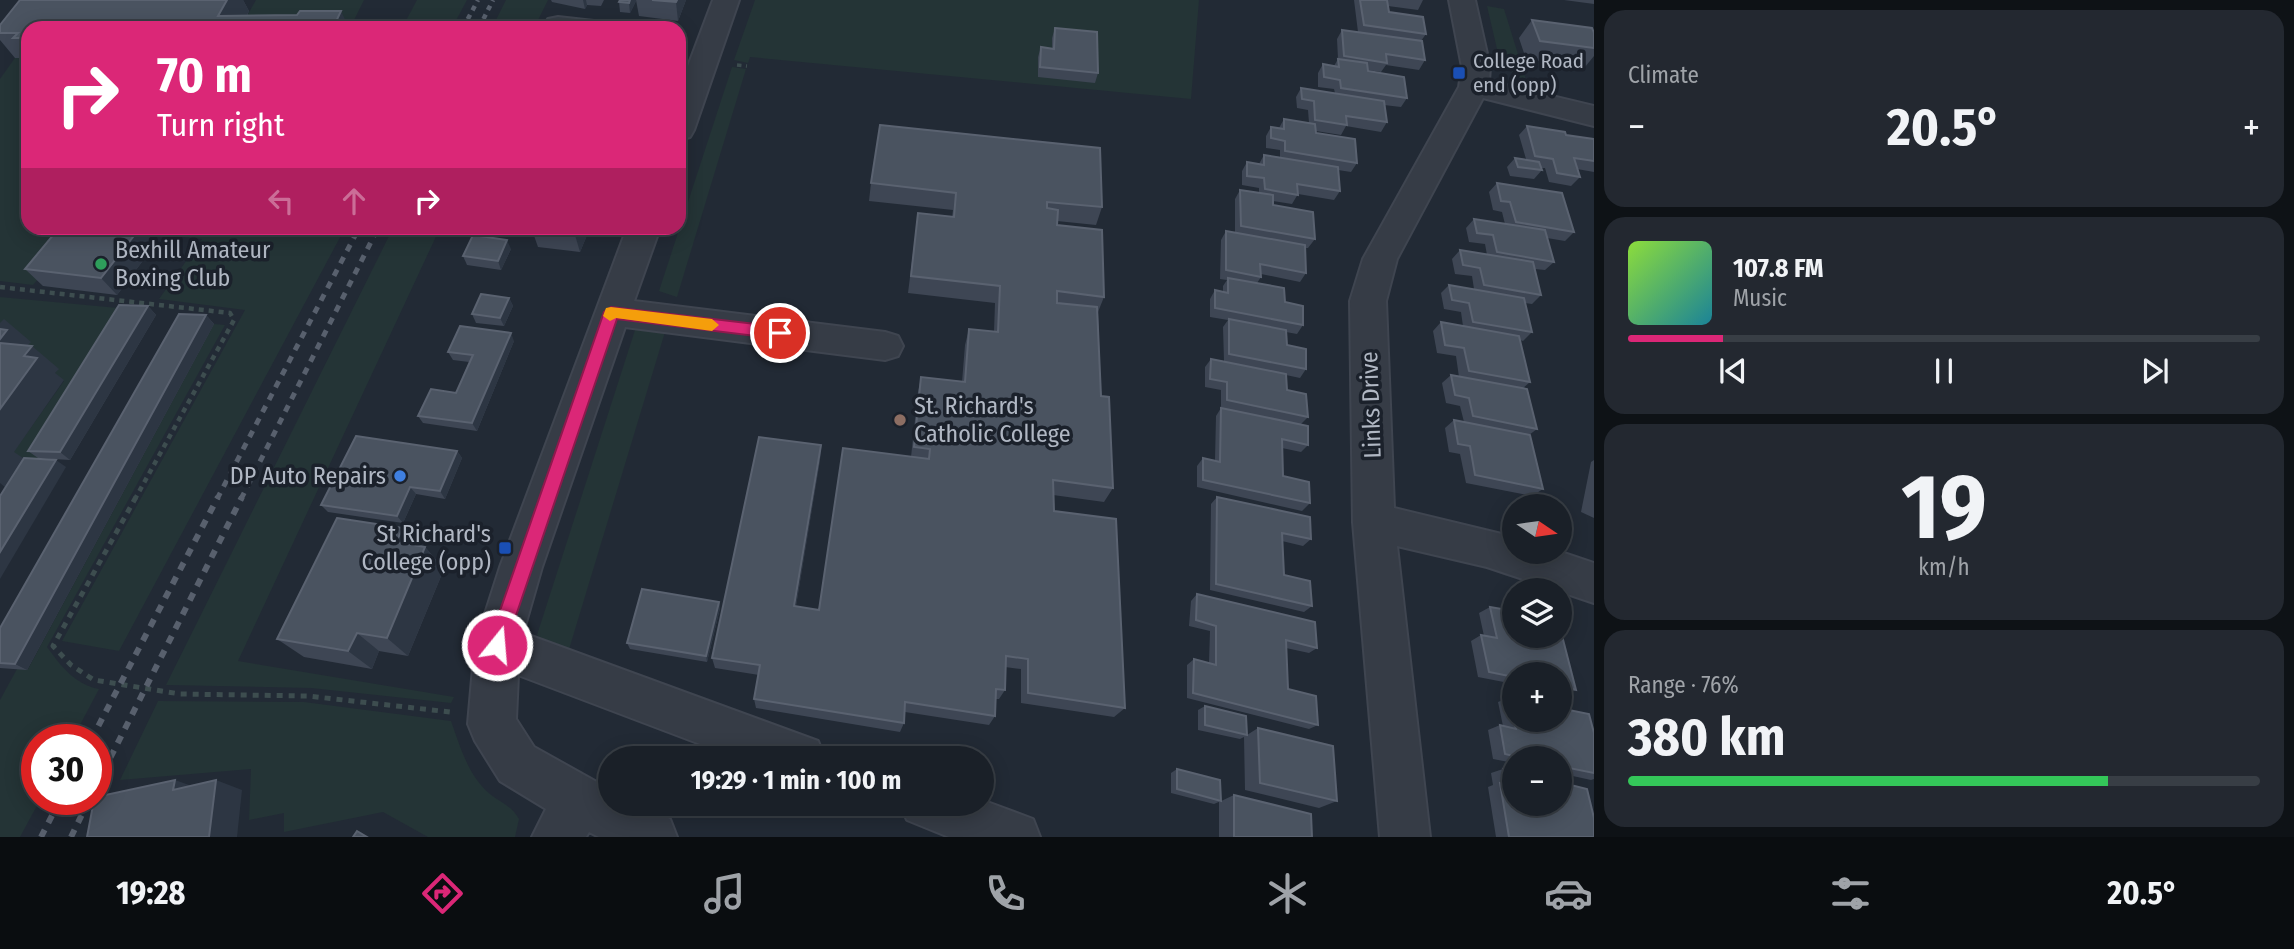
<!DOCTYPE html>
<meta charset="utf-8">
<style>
:root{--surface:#1a2028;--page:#232830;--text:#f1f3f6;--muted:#9fa3a8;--line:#383e45;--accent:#db2777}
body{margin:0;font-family:"Fira Sans Condensed",sans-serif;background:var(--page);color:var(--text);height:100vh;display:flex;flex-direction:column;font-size:26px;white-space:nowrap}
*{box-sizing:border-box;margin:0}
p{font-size:23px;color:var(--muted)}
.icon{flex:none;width:38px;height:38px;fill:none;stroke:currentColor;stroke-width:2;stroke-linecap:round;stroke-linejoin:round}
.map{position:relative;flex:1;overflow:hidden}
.side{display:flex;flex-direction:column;gap:10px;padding:10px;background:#0e1216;width:700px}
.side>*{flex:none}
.top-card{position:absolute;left:21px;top:21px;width:665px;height:214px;border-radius:21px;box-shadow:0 4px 18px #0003,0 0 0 2px var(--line);background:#db2777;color:#fff;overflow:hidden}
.needle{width:46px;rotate:103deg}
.tools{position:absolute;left:1502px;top:494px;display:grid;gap:14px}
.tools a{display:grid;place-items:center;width:70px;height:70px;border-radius:50%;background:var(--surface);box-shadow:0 4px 18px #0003,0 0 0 2px var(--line);font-size:35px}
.speed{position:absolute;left:21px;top:724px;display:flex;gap:14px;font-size:35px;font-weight:700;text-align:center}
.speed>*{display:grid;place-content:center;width:91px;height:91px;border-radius:50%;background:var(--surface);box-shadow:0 4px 18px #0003,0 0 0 2px var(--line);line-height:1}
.speed .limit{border:10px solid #d22;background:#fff;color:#111}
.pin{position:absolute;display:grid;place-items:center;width:60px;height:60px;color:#fff;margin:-30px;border:4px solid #fff;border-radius:50%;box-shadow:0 2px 7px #0007}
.me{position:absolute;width:77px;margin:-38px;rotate:17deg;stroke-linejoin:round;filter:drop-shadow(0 0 5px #0008)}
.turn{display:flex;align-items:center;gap:24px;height:147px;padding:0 21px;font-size:32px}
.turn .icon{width:91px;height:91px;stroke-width:2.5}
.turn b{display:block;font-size:49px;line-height:60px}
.lanes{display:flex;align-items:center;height:66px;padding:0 21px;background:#0003;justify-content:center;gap:35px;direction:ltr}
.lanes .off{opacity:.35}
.big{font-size:52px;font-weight:700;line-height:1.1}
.side .widget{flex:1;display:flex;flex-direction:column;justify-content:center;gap:10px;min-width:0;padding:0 24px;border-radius:21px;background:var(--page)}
.side .dial{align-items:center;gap:0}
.dial b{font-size:91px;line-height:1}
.song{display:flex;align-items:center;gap:21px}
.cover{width:84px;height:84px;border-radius:10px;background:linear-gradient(135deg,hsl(90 70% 55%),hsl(190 70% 35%))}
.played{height:7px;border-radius:4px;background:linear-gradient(90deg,var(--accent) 15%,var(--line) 15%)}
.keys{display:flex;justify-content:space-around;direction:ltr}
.heat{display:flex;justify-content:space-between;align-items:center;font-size:38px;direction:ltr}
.charge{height:10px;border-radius:5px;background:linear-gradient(90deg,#34c759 76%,var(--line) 0)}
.trip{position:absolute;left:598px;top:746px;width:396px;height:70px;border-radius:35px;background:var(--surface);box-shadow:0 4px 18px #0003,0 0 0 2px var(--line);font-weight:700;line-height:70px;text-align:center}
.tab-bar{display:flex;height:112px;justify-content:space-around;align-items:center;background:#0a0d10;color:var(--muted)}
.tab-bar .icon{width:49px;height:49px}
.tab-bar .current{color:var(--accent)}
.tab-bar b{font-size:32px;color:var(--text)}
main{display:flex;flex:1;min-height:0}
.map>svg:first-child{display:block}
</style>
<main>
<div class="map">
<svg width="1594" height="837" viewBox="0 0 1594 837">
<rect width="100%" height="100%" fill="#222a35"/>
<g fill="#243436">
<path d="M256 0H364L350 28H240Z"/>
<path d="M417 0H467L452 28H402Z"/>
<path d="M506 0H548L534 28H492Z"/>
<path d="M755 0H1199L1191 99 750 57 748 63 734 60Z"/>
<path d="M1487 6 1504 9 1527 83 1500 62Z"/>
<path d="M15 58H28V228H108L77 232 33 285 0 281V79Z"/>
<path d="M732 67 746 69 677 297 659 291Z"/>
<path d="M150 228H345L119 651 62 641 245 310 159 299 202 239 146 233Z"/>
<path d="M393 228H440L238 661 454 697 451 703 311 688 166 685Z"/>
<path d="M0 297 129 309 35 466 9 458 64 381 51 379 58 369 23 351 30 342 0 338Z"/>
<path d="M214 324 225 325 47 647C61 666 74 684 99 689L72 740H37V800H40L20 837H0V700L17 669H28Z"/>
<path d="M635 330 665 332 567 656 537 635Z"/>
<path d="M158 701 304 702 451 721C460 746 468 776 490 794 501 803 511 805 519 819L515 837H428L383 812 284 832V813L249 820 251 769 120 780Z"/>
</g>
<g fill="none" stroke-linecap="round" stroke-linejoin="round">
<defs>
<g id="minor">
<path d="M713 0H739L694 130 690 137 679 140V90Z"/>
<path d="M1449 0H1475L1490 67 1489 81 1594 106V126L1483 98 1397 259 1386 301 1394 508 1514 537V551H1558L1594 563V603L1487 567 1397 546 1430 837H1380L1353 522 1350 301 1363 259 1459 87 1462 67Z"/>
<path d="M558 17 603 22 607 28H546L544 25 548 19Z"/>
<path d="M627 228H660L634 301 885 332 898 336 903 346 898 356 885 360 625 327 542 567 523 633 818 741 825 758H737L518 675 516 719 534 747 611 790V803H637L670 819 677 837H599L589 832 586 837H532L546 809 500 781 475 741 468 724 475 645 500 567Z"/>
<path d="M982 800 1033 819 1040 837H949L907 820 899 803H982Z"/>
</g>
</defs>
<use href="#minor" stroke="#3f4550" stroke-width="4"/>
<path stroke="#3d4d4f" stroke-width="3.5" stroke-dasharray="4.5 4.5" stroke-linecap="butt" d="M737 65 747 66"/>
<path stroke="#3d4d4f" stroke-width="4.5" stroke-dasharray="5 5" stroke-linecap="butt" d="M0 287 230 313 234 320 135 499"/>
<path stroke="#3d4d4f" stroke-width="5" stroke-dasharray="6 6" stroke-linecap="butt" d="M136 497 53 646 71 665 94 680 180 694 308 696 450 712"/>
<use href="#minor" fill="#363c46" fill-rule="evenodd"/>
<g stroke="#58606d" stroke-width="4.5" stroke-dasharray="5 5" stroke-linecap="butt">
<path d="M463 28 478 0"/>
<path d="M479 28 493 0"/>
</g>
<g stroke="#58606d" stroke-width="5" stroke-dasharray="7 7" stroke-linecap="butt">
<path d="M217 499 359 228"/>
<path d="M241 499 378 228"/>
</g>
<g stroke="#58606d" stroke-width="6" stroke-dasharray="8 8" stroke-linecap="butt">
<path d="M91 740 218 497"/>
<path d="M96 786 242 497"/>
<path d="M41 837 60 800"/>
<path d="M71 837 89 800"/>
</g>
</g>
<g fill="#3e4654">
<path d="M20 0H243L249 11 247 16 349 28H28V58H15L0 40V25Z"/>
<path d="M551 0H604L601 6 587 5 585 9 552 2Z"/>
<path d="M636 0H686L678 21 639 16Z"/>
<path d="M1354 0H1423L1418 10 1388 6 1389 12 1426 34 1421 41 1425 60 1419 70 1386 65 1381 72 1368 70 1407 98 1401 107 1384 105 1387 122 1381 132 1346 126 1341 135 1316 131V133L1357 163 1351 172 1338 170 1340 191 1334 200 1298 194 1292 204 1273 201V205L1315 239 1308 248H1305L1306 273 1300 282 1261 274V277L1257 283 1285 302 1303 325 1297 334 1286 332 1287 345 1306 369 1300 378 1286 375 1287 390 1308 417 1301 424 1308 445 1301 452 1282 448 1283 476 1310 503 1302 511 1197 487V466L1203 458 1215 460 1216 416 1221 408V390L1205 387V367L1211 359 1224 361 1223 327 1228 320 1210 317V299L1215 290 1223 292V286L1227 280 1220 279 1221 240 1226 231 1235 233V199L1240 190 1259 193V188L1242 185V171L1247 162 1259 164 1264 155 1280 157V150L1266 148V136L1271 127 1279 128 1284 119 1309 123 1308 110 1297 108 1296 97 1301 88 1335 93 1334 89 1318 87V73L1323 64 1334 66 1338 59 1337 39 1342 30 1358 32Z"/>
<path d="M1564 0H1594V4Z"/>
<path d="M636 1 630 13 620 12 619 2Z"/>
<path d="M1532 20 1594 33V56L1585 67 1526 59 1519 38Z"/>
<path d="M1055 28 1098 73 1095 83 1038 77V57L1041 47 1052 49V38Z"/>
<path d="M1527 126 1566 135 1594 139V172L1577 169 1580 177 1571 186 1549 182 1545 168H1541L1542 170 1534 179 1510 176 1507 167 1515 158 1526 159 1519 135Z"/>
<path d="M871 183 1102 207 1096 225 1057 221V225L1104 297 1098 312 1101 396 1113 488 1104 502 1053 495 1054 511 1125 708 1114 717 1021 703V669L1005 667V690L999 699H995V716L989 725 905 712 904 723 900 732 756 708 754 699 759 675 715 668 712 658 821 445 820 460 796 606 819 610 911 457 918 392 921 377 962 382 965 345 969 329 994 332 995 303 908 293 918 213 952 217 953 210 869 201Z"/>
<path d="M1497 183 1574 232 1565 241 1547 238 1554 262 1545 270 1535 269 1541 295 1532 304 1525 303 1532 332 1523 341 1520 340 1530 382 1523 388 1537 429 1529 435 1543 489 1532 496 1466 483 1460 454 1449 452 1445 428 1454 420 1464 422 1460 406 1446 403 1442 383 1451 375 1459 377 1456 356 1437 353 1433 331 1441 322 1463 326 1461 312 1444 309 1441 293 1449 285 1474 289 1472 276 1455 274 1452 259 1460 250 1487 255 1485 244 1469 242 1466 228 1474 219 1505 224 1502 212 1493 210 1489 192Z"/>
<path d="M59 228H150L147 231 157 242 117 295 43 286 25 269Z"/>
<path d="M533 228H590L580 252 538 247 532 230Z"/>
<path d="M511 249 501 270 467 265 463 256Z"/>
<path d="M509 298 513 306 504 326 476 323 472 314Z"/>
<path d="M148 306 156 315 70 460 38 458 28 451Z"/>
<path d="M206 315 214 324 27 670 0 668V628Z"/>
<path d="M514 341 477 431 423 423 418 416 456 393 469 362 453 360 448 352Z"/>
<path d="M457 451 462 458 445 499 416 494 403 523 328 512 321 505Z"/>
<path d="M1594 460V518L1581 512 1591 462Z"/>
<path d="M1217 497 1311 539 1303 546 1282 541 1284 575 1312 606 1304 612 1210 590 1211 504Z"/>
<path d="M403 528 418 546 425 547 444 569 408 656 379 651 372 669 304 657 277 639Z"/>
<path d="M1197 594 1317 648 1309 653 1286 648 1288 689 1318 725 1309 729 1187 698V665L1194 659 1209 663 1210 631 1189 626 1191 601Z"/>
<path d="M719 602 720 608 707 662 630 649 627 643Z"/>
<path d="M1490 607 1576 690 1563 695 1559 694V674H1514V684L1478 677 1471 641 1481 635 1484 636 1479 613Z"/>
<path d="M1510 697 1594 733V779L1591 780 1559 773V758H1514V763L1493 759 1488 730 1500 725 1503 726 1498 702Z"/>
<path d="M1205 706 1247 735 1258 728 1337 801 1319 808 1245 790 1244 737 1240 739 1198 730V710Z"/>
<path d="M1177 769 1221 801 1214 804 1171 793V773Z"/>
<path d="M1503 769 1594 837H1496L1488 787 1493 785 1491 773Z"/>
<path d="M1234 795 1312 837H1219V802Z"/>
</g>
<g fill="#2d3643">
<path d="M227 0H243L249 11 240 28 218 16Z"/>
<path d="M583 0H586L587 5 585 9Z"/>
<path d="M630 0H636V1L630 13 629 3Z"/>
<path d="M677 0H686L678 21 676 2Z"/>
<path d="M341 11 349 28H333Z"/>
<path d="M156 21 160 28H153L152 27Z"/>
<path d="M130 228H150L147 231 157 242 117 295 101 278Z"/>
<path d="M578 228H590L580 252 575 235Z"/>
<path d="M507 240 511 249 501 270 498 261Z"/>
<path d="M509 298 513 306 504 326 500 318Z"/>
<path d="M148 306 156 315 70 460 60 452Z"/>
<path d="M206 315 214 324 27 670 15 664Z"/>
<path d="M4 319 31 342 27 346H32L59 369 55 373 64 380 14 452 26 460 6 488 0 483V323Z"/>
<path d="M511 333 514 341 477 431 472 423Z"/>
<path d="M821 445 820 460 794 617V606Z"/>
<path d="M457 451 462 458 445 499 440 491Z"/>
<path d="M56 460 66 467 0 579V552Z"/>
<path d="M410 487 416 494 403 523 397 516Z"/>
<path d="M403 528 422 551 396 542Z"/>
<path d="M425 547 444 569 408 656 387 638Z"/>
<path d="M719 602 720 608 707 662 706 656Z"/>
<path d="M357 633 379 651 372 669 348 651Z"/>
<path d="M175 780 203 790H173Z"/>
<path d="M216 780 242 790 237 837H209Z"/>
</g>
<g fill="#4a5360" stroke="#5a6270" stroke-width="2">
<path d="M20 0H227L218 16 297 15 300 11H341L333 28H175L179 21H156L152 27H130L129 28H28V38H13L18 33H0V25Z"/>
<path d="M620 0H630L629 3 619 2Z"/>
<path d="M652 0H677L676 2Z"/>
<path d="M1360 0H1387L1389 12 1423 17 1426 34 1364 25Z"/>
<path d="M630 20 667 24 665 28H626Z"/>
<path d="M1532 20 1592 28 1594 33V48L1540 41Z"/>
<path d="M1055 28 1097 32 1098 73 1040 67 1041 47 1054 49Z"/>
<path d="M1342 30 1422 41 1425 60 1386 54 1387 63 1344 56Z"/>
<path d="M1338 59 1367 63 1368 71 1404 77 1407 98 1341 88 1340 80 1324 77 1323 64 1339 67Z"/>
<path d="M1301 88 1384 101 1387 122 1346 116 1347 125 1315 120 1314 101 1302 99Z"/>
<path d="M1284 119 1315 124 1316 133 1355 139 1357 163 1285 151V141L1271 138V127L1284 129Z"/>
<path d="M880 125 1100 148 1102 207 1047 202V208L1058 210 1057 225 1102 230 1104 297 1057 291V303L1097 307 1101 396 1109 397 1113 488 1053 480 1054 511 1116 519 1125 708 1028 693V659L1006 656 1005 690 996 689 995 716 905 702 904 723 754 699 760 665 712 658 759 437 821 445 794 606 819 610 843 448 929 459 930 449 914 447 921 377 965 382 969 329 998 332 1000 286 911 276 918 213 954 217 956 193 871 183Z"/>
<path d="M1527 126 1565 132 1566 135 1594 139V161L1574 158 1580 177 1557 173 1553 159 1535 156Z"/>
<path d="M1264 155 1338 167 1340 191 1297 184 1298 195 1265 189 1264 178 1247 176V162L1264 165Z"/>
<path d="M1515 158 1539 162 1542 170 1518 167Z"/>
<path d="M1497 183 1562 193 1574 232 1516 222 1510 202 1501 201Z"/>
<path d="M1240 190 1273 195V205L1313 212 1315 239 1241 226Z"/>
<path d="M1474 219 1545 230 1554 262 1497 252 1493 235 1477 233Z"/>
<path d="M59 228H140L101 278 25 269Z"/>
<path d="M533 228H578L575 235 532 230Z"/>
<path d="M1226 231 1305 245 1306 273 1260 264 1261 277 1226 270Z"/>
<path d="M473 235 507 240 498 261 463 256Z"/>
<path d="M1460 250 1533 262 1541 295 1484 285 1480 268 1463 265Z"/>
<path d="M1228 278 1284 288 1285 302 1303 306V325L1215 308V290L1228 293Z"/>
<path d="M1449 285 1524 298 1532 332 1473 322 1469 303 1452 300Z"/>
<path d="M481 294 509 298 500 318 472 314Z"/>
<path d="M119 305 148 306 60 452 28 451Z"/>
<path d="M179 314 206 315 15 664 0 663V628Z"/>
<path d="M1229 319 1286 330 1287 345 1306 349V369L1229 354Z"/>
<path d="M1441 322 1519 336 1530 382 1469 371 1464 348 1445 345Z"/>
<path d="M460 326 511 333 472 423 418 416 431 389 456 393 473 355 448 352Z"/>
<path d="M0 329 7 330 0 339Z"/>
<path d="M0 343 32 346 24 356 37 358 0 409Z"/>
<path d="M1211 359 1286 374 1287 390 1306 394 1308 417 1227 400V382L1210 379Z"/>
<path d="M1451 375 1527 389 1537 429 1473 416 1469 398 1455 395Z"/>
<path d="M1221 408 1308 426V445L1282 439 1283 476 1309 482 1310 503 1203 480V458L1220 462Z"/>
<path d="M1454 420 1530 435 1543 489 1475 475 1470 446 1458 444Z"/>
<path d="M356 436 457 451 440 491 410 487 397 516 321 505Z"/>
<path d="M24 458 56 460 0 552V496Z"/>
<path d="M1217 497 1310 517 1311 539 1282 533 1284 575 1310 581 1312 606 1216 584Z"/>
<path d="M337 518 403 528 396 542 425 547 387 638 357 633 348 651 277 639Z"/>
<path d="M642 589 719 602 706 656 627 643Z"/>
<path d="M1197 594 1315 622 1317 648 1286 640 1288 689 1316 696 1318 725 1193 693 1194 659 1216 665V626L1196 620Z"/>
<path d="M1490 607 1514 611V635H1559V624L1576 690 1559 686V674H1514V677L1489 672 1481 635 1497 638Z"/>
<path d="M1510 697 1514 698V718Z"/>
<path d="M1205 706 1246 716 1247 735 1205 725Z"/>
<path d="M1559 708 1589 714 1594 733V773L1559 766V758H1521L1505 754 1500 725 1516 729 1514 719H1559Z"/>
<path d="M1258 728 1333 746 1337 801 1260 783Z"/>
<path d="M1177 769 1220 780 1221 801 1177 789Z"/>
<path d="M1503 769 1514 772V803H1559V782L1587 789 1594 818V837H1509L1500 783 1505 784Z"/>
<path d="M175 780 173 790 216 780 209 837H87L94 800H96V797Z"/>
<path d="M1234 795 1311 814 1312 837H1234Z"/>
<path d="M357 831 367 837H353Z"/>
</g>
<path fill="#db2777" stroke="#8e194d" stroke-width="2" d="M611 307 780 327 787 333 780 339 617 319 506 645 504 652 497 654 490 652 488 645 604 312Z"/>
<path fill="#f59e0b" d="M611 307 712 319 719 325 712 331 616 318 610 321 603 316 606 308Z"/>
<g fill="#1a4fb4" stroke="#1b212b" stroke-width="2.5">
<rect x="1452" y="66" width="14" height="14" rx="3.5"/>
<rect x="498" y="541" width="14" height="14" rx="3.5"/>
</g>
<circle fill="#2e9e5b" stroke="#1b212b" stroke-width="2.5" cx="101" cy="264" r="7"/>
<circle fill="#8d6e63" stroke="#1b212b" stroke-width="2.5" cx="900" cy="420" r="7"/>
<circle fill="#3f7fe0" stroke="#1b212b" stroke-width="2.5" cx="400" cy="476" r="7"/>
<g text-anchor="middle" stroke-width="7" stroke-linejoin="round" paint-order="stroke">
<g font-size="21" fill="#b0b7c3" stroke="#1b212b" text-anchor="start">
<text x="1473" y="68">College Road<tspan x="1473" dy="24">end (opp)</tspan></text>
</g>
<g font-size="24" fill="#b0b7c3" stroke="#1b212b" text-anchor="start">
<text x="115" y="258">Bexhill Amateur<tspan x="115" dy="28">Boxing Club</tspan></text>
<text x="914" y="414">St. Richard's<tspan x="914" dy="28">Catholic College</tspan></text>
<text x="386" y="484" text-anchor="end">DP Auto Repairs</text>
<text x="491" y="542" text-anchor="end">St Richard's<tspan x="491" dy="28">College (opp)</tspan></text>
</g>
<g font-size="24" fill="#b0b7c3" stroke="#1b212b">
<text transform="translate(1371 405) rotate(-92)" y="8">Links Drive</text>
</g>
</g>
</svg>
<div class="tools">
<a><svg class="needle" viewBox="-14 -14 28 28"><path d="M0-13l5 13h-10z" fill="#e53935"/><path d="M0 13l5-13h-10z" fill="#9fa3a8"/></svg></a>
<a><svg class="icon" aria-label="layers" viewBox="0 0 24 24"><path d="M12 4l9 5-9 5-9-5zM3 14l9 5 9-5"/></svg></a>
<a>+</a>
<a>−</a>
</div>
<div class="speed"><div class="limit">30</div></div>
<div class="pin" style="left:780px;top:333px;background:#d93025"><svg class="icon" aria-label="arrive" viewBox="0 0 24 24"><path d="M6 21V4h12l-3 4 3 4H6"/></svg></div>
<svg class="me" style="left:497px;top:645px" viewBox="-20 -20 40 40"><circle r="17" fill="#db2777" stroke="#fff" stroke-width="3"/><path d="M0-11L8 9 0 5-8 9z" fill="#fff"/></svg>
<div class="trip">19:29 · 1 min · 100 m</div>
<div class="top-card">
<div class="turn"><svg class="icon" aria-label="right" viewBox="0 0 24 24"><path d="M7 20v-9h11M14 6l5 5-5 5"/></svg><div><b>70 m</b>Turn right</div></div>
<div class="lanes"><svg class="icon off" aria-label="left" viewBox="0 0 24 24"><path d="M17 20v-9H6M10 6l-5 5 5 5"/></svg><svg class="icon off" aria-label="ahead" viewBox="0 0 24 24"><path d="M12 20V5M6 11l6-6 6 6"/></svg><svg class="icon" aria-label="right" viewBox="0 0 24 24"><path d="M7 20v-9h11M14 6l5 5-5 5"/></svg></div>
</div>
</div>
<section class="side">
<div class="widget"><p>Climate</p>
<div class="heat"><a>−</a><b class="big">20.5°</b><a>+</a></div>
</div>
<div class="widget">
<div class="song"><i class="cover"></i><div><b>107.8 FM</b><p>Music</p></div></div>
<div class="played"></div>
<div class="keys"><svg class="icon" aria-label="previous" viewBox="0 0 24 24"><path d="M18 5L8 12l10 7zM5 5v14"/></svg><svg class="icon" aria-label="pause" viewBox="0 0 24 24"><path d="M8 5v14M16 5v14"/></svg><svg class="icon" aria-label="next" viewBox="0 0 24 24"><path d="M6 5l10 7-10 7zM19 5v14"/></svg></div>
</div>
<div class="widget dial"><b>19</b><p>km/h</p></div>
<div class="widget"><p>Range · 76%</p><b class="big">380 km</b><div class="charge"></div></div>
</section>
</main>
<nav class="tab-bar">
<b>19:28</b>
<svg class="icon current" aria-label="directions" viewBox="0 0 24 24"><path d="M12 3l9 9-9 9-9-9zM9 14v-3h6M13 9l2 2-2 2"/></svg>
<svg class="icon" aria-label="music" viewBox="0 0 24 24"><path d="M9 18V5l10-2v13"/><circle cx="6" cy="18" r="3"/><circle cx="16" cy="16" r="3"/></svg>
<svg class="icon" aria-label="phone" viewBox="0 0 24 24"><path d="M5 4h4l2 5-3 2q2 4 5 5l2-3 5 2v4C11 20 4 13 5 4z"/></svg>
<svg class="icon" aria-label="climate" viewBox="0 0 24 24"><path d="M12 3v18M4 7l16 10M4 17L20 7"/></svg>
<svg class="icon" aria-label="car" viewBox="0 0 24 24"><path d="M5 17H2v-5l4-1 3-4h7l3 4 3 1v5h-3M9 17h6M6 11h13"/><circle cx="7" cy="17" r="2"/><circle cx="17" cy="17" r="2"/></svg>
<svg class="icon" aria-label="filters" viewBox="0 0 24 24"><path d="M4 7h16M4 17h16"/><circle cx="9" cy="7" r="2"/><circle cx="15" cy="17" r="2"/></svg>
<b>20.5°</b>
</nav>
